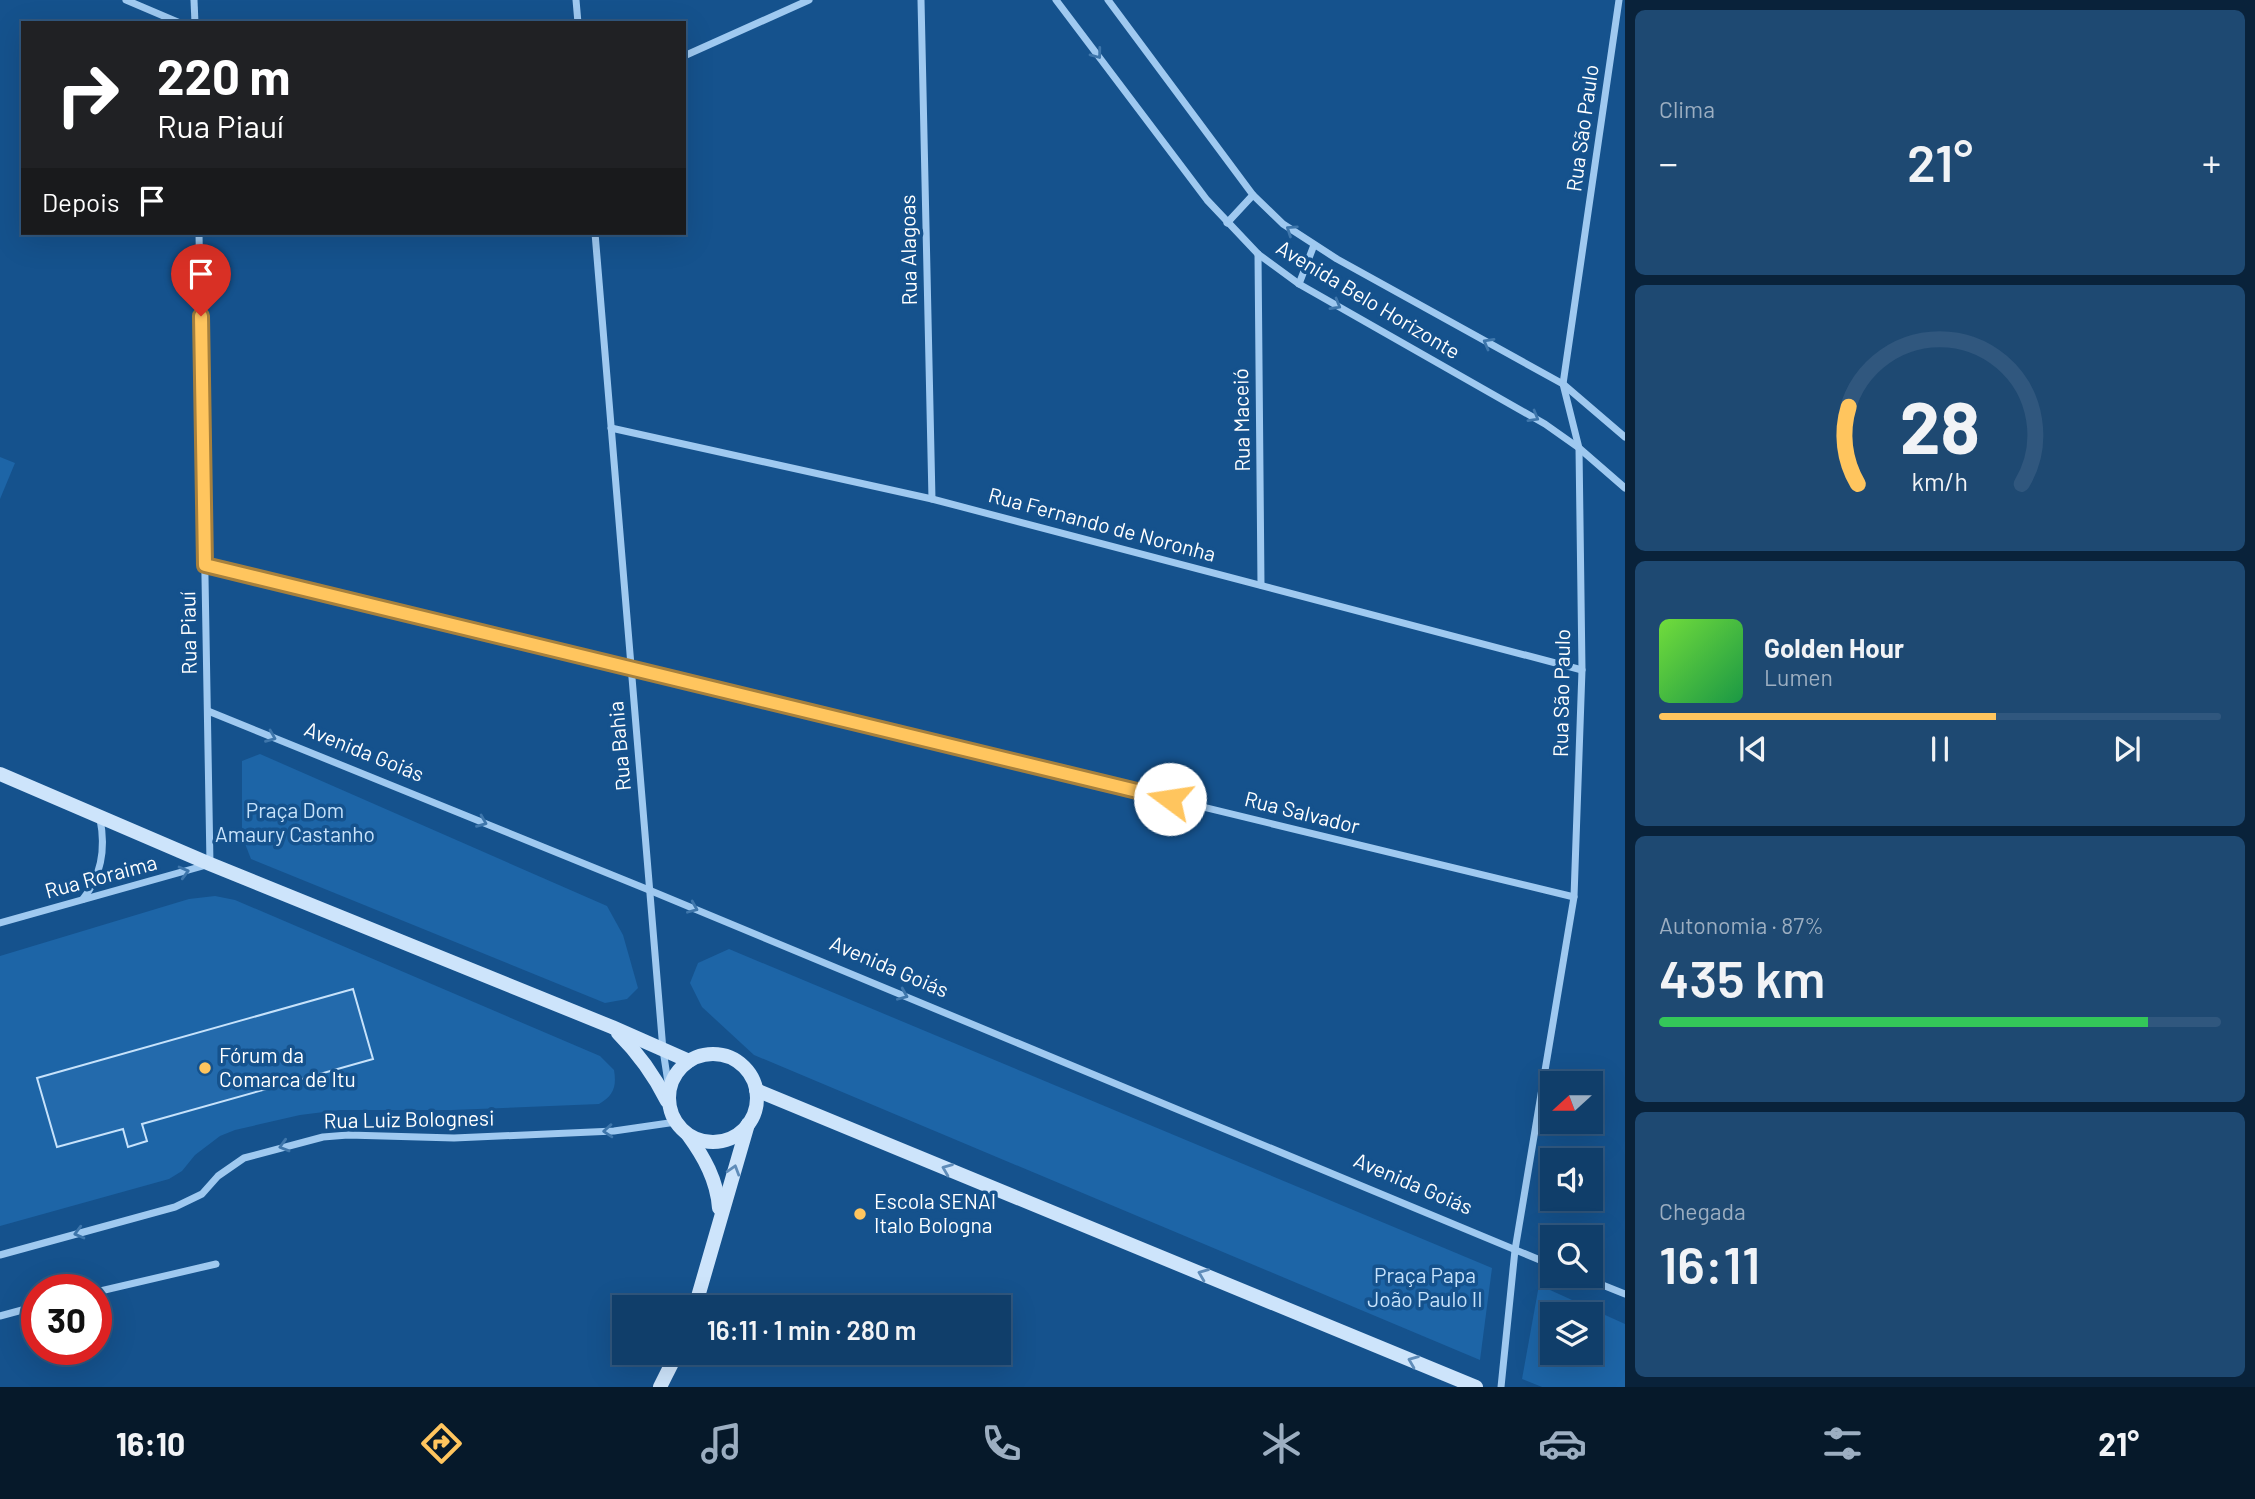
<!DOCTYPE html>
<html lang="pt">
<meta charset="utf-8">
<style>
:root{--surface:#103e6a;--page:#1e4972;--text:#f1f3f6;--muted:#9caec1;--line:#30577e;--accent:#ffc55e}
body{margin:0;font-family:Barlow,sans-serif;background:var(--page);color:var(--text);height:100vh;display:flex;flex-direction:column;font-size:26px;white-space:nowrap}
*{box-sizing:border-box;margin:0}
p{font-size:23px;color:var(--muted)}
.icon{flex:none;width:38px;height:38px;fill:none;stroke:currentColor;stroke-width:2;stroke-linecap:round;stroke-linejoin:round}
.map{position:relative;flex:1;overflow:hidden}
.panel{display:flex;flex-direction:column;gap:10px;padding:10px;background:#09223a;width:630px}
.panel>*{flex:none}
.guide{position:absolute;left:21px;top:21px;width:665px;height:214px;border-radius:0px;box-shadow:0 7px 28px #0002,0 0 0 2px var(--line);background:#202124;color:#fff;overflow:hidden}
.needle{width:46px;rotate:249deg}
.buttons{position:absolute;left:1540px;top:1071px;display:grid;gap:14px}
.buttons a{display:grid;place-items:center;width:63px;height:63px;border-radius:0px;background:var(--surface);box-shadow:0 7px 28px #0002,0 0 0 2px var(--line);font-size:35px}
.speed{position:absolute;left:21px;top:1274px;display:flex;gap:14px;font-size:35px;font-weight:700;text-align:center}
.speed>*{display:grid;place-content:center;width:91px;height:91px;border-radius:50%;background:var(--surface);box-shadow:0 7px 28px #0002,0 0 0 2px var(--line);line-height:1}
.speed .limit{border:10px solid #d22;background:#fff;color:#111}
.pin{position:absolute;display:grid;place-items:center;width:60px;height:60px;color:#fff;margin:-72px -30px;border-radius:50% 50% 50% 0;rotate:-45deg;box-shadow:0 0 7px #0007}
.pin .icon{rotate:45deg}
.me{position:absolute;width:77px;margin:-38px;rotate:284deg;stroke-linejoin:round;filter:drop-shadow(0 0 5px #0008)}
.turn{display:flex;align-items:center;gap:24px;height:147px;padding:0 21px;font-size:32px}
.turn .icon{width:91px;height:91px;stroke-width:2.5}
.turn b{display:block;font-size:49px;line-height:60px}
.then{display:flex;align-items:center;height:66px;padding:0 21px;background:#0003;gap:14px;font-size:26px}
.big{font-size:52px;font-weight:600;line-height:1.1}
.panel .widget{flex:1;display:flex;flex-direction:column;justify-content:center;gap:10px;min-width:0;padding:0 24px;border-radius:10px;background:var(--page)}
.panel .dial{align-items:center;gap:0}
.dial svg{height:182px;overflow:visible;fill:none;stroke:var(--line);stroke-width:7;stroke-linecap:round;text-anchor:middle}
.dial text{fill:var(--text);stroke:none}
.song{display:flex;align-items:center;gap:21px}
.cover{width:84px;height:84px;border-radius:10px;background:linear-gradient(135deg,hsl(100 70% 55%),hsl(140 70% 35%))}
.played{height:7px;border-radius:4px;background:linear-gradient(90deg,var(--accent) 60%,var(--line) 60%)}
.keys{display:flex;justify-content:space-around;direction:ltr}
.heat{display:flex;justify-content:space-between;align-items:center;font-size:38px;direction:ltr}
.charge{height:10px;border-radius:5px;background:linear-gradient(90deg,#34c759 87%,var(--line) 0)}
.trip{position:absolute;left:612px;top:1295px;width:399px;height:70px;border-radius:0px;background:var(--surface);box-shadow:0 7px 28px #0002,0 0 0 2px var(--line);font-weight:600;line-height:70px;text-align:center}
.dock{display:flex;height:112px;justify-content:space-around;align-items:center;background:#06192a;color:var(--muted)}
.dock .icon{width:49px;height:49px}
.dock .active{color:var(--accent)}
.dock b{font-size:32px;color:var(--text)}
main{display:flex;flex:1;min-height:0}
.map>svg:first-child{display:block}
</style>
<main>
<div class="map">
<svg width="1625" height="1387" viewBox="0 0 1625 1387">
<rect width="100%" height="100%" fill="#15528d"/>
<g fill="#1d65a7" fill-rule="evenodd">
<path d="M0 457 15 463 0 499Z"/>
<path d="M260 754 607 906 623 935 638 988 627 999 605 1003 251 859 242 836V761Z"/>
<path d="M215 896 235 900 600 1056 614 1070C617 1087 613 1096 599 1104L452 1110H340L300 1115 235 1130 220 1136 195 1155 182 1171 169 1179 0 1226V956L189 899Z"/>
<path d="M729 949 1492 1268 1480 1360 754 1055 702 1007 690 983 698 963Z"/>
<path d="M1539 1285 1625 1324V1387H1542L1522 1379ZM1591 1314V1353H1552V1314Z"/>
</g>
<path fill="#236aac" stroke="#c6e2fb" stroke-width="2" d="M353 989 373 1059 142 1124 147 1141 128 1147 123 1129 57 1147 37 1078Z"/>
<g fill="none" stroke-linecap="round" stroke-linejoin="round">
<g stroke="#9fc9f0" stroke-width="7">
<path d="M126 0 180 23"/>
<path d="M194 0 195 23"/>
<path d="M576 0 578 23"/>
<path d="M921 0 932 499"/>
<path d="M1056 0 1207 200 1258 254 1299 284 1545 424 1579 448 1625 488"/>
<path d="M1108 0 1253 195 1283 224 1337 259 1563 384 1625 437"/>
<path d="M684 56 809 0"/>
<path d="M1227 223 1253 195"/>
<path d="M595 233 663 1050 669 1089"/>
<path d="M1258 254 1261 585"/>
<path d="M1299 284 1314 245"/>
<path d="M611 428 932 499 1582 670"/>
<path d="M205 565 1574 897"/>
<path d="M208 711 649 890 1552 1265"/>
<path d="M83 899C102 875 106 849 100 819"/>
<path d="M0 923 210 864 199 233"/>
<path d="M0 1255 175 1207 202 1194 218 1176 244 1158 323 1137 348 1135 454 1138 614 1131 676 1122"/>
<path d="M1580 1276 1625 1294"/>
<path d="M96 1292 216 1264"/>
<path d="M0 1316 37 1306"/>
<path d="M1501 1387 1515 1250 1574 897 1582 670 1579 448 1563 384 1619 0"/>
</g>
<g stroke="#cde4fb" stroke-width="14">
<path d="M0 774 210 864 612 1027 689 1061"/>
<path d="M618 1033C639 1054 654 1075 667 1101"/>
<circle cx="713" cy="1098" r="44"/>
<path d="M756 1090 1476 1387"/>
<path d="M688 1135C704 1157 717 1180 719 1208"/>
<path d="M695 1307 748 1124"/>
<path d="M660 1387 677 1353"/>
</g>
</g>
<defs><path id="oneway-chevron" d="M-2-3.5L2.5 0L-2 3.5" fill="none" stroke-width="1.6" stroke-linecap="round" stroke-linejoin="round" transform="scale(1.75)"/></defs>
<g stroke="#3e76ab">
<use href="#oneway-chevron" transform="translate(1097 54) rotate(53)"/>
<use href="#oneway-chevron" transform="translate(1291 230) rotate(-146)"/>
<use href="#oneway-chevron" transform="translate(1336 305) rotate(30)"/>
<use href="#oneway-chevron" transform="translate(1488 343) rotate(-151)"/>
<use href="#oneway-chevron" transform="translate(1534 417) rotate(30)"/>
<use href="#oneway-chevron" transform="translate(271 737) rotate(22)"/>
<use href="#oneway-chevron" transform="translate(482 822) rotate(22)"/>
<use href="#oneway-chevron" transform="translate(184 872) rotate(-15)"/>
<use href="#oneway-chevron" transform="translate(693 908) rotate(23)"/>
<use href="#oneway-chevron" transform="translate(903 995) rotate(23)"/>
<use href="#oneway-chevron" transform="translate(608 1131) rotate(176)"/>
<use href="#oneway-chevron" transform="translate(284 1146) rotate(164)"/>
<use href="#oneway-chevron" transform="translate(79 1233) rotate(165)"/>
</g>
<g stroke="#5f8cb9">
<use href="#oneway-chevron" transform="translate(947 1169) rotate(-158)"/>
<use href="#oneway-chevron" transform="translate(734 1170) rotate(-73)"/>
<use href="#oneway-chevron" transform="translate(1203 1274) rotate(-158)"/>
<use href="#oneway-chevron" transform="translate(1413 1361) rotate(-158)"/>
</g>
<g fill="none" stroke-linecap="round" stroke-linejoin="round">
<defs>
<path id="route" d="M201 316 205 565 1170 799"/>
</defs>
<use href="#route" stroke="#a6803d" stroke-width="18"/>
<use href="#route" stroke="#ffc55e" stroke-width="12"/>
</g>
<g fill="#ffc55e" stroke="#15528d" stroke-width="2.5">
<circle cx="205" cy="1068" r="7"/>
<circle cx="860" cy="1214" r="7"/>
</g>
<g text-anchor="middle" stroke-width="7" stroke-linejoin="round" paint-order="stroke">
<g font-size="21" fill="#fff" stroke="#15528d">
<text transform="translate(1583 128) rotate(-82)" y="7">Rua São Paulo</text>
<text transform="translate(909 250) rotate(-91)" y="7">Rua Alagoas</text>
<text transform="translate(1368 300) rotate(31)" y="7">Avenida Belo Horizonte</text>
<text transform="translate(1242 420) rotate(-91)" y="7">Rua Maceió</text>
<text transform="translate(1102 525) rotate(15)" y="7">Rua Fernando de Noronha</text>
<text transform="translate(189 633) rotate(-91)" y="7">Rua Piauí</text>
<text transform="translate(1562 693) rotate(-89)" y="7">Rua São Paulo</text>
<text transform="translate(620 746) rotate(-95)" y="7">Rua Bahia</text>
<text transform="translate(364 752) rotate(22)" y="7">Avenida Goiás</text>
<text transform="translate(1302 813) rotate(14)" y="7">Rua Salvador</text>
<text transform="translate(101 877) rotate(-15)" y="7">Rua Roraima</text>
<text transform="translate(889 967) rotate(23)" y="7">Avenida Goiás</text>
<text transform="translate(409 1120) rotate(-1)" y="7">Rua Luiz Bolognesi</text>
<text transform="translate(1413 1184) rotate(23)" y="7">Avenida Goiás</text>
</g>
<g font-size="21" fill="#c6e2fb" stroke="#15528d">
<text x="295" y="818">Praça Dom<tspan x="295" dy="24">Amaury Castanho</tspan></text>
<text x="1425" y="1283">Praça Papa<tspan x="1425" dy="24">João Paulo II</tspan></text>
</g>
<g font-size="21" fill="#fff" stroke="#15528d" text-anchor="start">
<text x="219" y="1063">Fórum da<tspan x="219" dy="24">Comarca de Itu</tspan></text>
<text x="874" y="1209">Escola SENAI<tspan x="874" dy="24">Italo Bologna</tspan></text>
</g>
</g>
</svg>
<div class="buttons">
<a><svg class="needle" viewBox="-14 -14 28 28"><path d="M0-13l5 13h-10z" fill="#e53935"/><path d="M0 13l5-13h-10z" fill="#9caec1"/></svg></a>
<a><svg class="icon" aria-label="sound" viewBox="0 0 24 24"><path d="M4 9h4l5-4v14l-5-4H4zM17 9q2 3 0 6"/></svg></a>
<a><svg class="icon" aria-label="search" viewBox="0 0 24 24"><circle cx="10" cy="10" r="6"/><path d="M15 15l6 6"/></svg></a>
<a><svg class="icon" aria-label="layers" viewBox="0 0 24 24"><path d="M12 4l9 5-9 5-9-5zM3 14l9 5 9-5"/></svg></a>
</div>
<div class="speed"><div class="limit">30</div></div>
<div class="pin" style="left:201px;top:316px;background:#d93025"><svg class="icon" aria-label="arrive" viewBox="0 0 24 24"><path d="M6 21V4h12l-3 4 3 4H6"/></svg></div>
<svg class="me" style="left:1170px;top:799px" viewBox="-20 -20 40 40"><circle r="19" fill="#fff"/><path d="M0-13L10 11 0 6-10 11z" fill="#ffc55e"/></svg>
<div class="trip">16:11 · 1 min · 280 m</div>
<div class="guide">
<div class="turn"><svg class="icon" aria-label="right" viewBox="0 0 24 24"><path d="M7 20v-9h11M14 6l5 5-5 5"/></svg><div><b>220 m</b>Rua Piauí</div></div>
<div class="then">Depois<svg class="icon" aria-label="arrive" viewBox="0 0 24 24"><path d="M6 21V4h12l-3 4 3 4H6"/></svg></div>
</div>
</div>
<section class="panel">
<div class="widget"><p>Clima</p>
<div class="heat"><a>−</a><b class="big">21°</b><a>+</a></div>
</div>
<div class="widget dial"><svg viewBox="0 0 100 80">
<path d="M14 69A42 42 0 1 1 86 69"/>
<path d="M14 69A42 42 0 0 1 10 35" stroke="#ffc55e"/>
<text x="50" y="56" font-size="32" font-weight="700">28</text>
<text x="50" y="72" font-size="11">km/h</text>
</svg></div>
<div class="widget">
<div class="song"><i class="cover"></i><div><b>Golden Hour</b><p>Lumen</p></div></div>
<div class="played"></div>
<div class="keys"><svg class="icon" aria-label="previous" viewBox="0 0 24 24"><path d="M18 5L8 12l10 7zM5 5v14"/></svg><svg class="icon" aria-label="pause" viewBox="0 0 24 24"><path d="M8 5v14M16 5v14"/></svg><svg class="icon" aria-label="next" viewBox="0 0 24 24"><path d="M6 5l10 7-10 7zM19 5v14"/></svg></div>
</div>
<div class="widget"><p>Autonomia · 87%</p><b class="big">435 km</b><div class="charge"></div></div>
<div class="widget"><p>Chegada</p><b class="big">16:11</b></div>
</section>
</main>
<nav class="dock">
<b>16:10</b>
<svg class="icon active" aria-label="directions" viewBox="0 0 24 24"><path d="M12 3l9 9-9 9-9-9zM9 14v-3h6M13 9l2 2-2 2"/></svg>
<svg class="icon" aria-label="music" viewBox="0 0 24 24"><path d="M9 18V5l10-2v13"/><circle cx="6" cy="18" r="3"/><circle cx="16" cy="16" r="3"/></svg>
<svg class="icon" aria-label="phone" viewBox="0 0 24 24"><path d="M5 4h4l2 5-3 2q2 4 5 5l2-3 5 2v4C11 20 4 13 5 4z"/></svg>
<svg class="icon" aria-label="climate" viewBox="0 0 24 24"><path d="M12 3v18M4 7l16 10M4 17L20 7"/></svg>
<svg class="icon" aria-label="car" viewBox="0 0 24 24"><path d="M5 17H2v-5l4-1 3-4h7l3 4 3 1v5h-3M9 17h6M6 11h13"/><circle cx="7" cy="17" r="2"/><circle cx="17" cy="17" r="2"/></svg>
<svg class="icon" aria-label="filters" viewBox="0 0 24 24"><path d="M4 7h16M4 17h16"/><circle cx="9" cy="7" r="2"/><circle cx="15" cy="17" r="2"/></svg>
<b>21°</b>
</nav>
